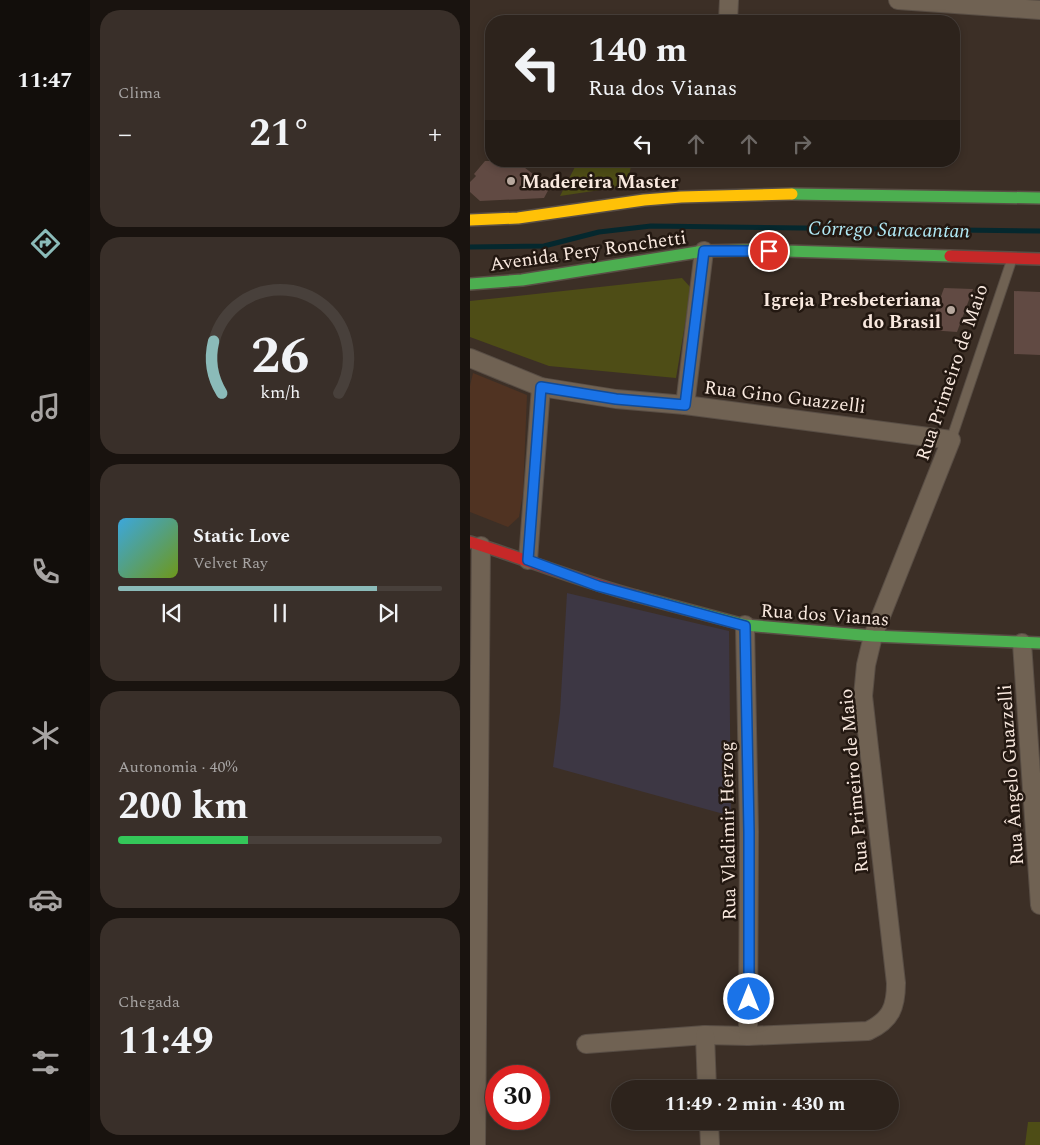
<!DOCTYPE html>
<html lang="pt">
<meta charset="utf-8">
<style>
:root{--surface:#2d231c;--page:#392f29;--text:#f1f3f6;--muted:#a7a4a3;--line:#48403b;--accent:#8bbbb9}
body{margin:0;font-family:Spectral,serif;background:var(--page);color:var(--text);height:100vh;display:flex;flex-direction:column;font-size:19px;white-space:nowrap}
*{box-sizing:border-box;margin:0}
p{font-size:16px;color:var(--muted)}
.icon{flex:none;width:28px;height:28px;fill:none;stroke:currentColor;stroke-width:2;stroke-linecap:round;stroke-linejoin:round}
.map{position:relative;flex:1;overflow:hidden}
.side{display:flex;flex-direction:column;gap:10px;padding:10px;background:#19130f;width:380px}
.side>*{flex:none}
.hud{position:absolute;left:15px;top:15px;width:475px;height:152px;border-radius:20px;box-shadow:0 2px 8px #0003,0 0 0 1px var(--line);background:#2d231c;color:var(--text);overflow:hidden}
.speed{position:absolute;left:15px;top:1065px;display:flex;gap:10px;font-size:25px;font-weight:700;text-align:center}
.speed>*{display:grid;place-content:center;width:65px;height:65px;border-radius:50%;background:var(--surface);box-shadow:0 2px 8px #0003,0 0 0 1px var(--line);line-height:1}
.speed .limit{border:8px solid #d22;background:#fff;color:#111}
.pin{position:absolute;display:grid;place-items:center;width:42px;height:42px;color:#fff;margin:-21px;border:2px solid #fff;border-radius:50%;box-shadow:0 1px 5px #0007}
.me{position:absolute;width:55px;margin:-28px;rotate:0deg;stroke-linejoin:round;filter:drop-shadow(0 0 4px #0008)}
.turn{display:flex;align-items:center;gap:18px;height:105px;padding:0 20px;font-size:22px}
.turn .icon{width:65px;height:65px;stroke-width:2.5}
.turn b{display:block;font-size:35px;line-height:42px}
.lanes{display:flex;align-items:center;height:48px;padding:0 20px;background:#0003;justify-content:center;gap:25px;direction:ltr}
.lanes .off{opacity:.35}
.big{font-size:38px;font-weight:700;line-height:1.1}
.side .card{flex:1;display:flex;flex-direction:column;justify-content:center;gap:8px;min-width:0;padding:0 18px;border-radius:20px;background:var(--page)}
.side .dial{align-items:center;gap:0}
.dial svg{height:130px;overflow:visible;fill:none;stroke:var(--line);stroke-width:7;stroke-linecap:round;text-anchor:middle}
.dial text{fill:var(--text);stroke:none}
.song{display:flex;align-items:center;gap:15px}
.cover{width:60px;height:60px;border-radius:8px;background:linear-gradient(135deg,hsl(200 70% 55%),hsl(80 70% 35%))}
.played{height:5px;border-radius:2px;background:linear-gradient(90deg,var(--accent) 80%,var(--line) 80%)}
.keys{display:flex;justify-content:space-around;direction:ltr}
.heat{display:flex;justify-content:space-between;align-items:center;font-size:28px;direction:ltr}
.charge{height:8px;border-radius:4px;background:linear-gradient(90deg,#34c759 40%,var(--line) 0)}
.trip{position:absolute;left:141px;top:1080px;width:288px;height:50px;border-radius:25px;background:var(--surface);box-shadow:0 2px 8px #0003,0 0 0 1px var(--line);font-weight:700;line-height:50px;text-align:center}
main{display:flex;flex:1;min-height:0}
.menu{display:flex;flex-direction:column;width:90px;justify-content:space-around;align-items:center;background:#120e0b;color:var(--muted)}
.menu .icon{width:35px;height:35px}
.menu .selected{color:var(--accent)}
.menu b{font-size:22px;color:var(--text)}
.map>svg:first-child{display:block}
</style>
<main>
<nav class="menu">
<b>11:47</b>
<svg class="icon selected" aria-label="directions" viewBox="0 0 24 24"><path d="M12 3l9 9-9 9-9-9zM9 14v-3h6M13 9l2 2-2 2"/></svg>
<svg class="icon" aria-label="music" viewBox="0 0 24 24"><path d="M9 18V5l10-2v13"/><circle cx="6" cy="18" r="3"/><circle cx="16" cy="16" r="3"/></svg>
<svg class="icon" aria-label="phone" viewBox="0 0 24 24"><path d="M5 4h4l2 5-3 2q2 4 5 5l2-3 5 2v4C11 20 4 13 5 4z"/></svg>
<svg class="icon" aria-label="climate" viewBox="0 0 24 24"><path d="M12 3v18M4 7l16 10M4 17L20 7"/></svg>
<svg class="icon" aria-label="car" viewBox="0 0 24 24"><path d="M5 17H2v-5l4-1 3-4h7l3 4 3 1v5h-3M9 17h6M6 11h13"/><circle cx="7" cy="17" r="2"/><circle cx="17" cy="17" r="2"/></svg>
<svg class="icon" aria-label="filters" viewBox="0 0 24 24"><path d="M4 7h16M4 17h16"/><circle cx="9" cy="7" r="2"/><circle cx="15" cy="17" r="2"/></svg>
</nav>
<section class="side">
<div class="card"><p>Clima</p>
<div class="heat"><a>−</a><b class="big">21°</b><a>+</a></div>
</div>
<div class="card dial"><svg viewBox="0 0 100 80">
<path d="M14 69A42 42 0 1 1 86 69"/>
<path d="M14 69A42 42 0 0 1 9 37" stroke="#8bbbb9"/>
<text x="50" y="56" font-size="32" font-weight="700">26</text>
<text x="50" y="72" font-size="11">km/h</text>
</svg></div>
<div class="card">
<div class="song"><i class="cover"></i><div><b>Static Love</b><p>Velvet Ray</p></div></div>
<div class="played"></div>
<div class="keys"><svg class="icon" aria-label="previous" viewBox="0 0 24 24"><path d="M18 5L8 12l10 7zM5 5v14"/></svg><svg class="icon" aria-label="pause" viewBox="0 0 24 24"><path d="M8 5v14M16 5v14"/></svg><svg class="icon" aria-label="next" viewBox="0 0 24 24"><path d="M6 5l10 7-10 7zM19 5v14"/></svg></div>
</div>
<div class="card"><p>Autonomia · 40%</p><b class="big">200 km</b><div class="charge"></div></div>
<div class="card"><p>Chegada</p><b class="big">11:49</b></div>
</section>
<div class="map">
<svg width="570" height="1145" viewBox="0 0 570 1145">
<rect width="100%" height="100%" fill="#3c2f26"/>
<path fill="#503322" d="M3 373 57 395 53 493 49 517 38 527 0 512V386Z"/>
<path fill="#3d3744" d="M97 593 259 631 261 816 83 767 90 712Z"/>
<g fill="#4e4d16">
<path d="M106 161H162L157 186 90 196 106 165Z"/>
<path d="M212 278 221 288 206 378 79 366 0 337V301Z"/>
<path d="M558 1122H570V1145H555Z"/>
</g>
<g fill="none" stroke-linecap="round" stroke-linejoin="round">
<path stroke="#05282e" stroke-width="5" d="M0 247 74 246 129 232 181 226 570 231"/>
</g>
<g fill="#614a43">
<path d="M15 161H46L80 187 74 198 10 201 0 192V182L6 176 4 174Z"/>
<path d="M474 288 503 289 487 332 459 330Z"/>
<path d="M544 291 570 292V355L544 354Z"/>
</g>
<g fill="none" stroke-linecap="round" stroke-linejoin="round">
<defs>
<path id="lane" d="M481 440 541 262"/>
<g id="street">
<path d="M428 0 570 10"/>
<path d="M258 21 259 0"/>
<path d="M0 358 71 387 146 399 215 405 481 440 403 636 396 665 393 696 426 983C426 1007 421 1020 398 1031L278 1036 235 1035 116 1044"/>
<path d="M215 405 234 251"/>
<path d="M58 560 71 387"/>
<path d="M275 625 279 832 278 1036"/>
<path d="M552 643 570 905"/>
<path d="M235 1035 237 1089"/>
<path d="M239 1121 240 1145"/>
<path d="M6 1145 11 546"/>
</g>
<g id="fast">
<path d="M322 194 570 198"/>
<path d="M0 284 52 280 234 251 280 250 480 256"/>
<path d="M166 596 275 625 403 636 570 643"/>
</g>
<path id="slow" d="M0 220 48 218 174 200 211 197 322 194"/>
<g id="jam">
<path d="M480 256 570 259"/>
<path d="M0 542C56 559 109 581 166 596"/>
</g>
</defs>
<use href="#lane" stroke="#594e45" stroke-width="11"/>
<use href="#street" stroke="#594e45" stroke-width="20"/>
<use href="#fast" stroke="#594e45" stroke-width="14"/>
<use href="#slow" stroke="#594e45" stroke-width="14"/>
<use href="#jam" stroke="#594e45" stroke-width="14"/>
<use href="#lane" stroke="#706253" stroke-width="9"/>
<use href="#street" stroke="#706253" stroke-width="18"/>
<use href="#fast" stroke="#4caf50" stroke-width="11"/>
<use href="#slow" stroke="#ffc107" stroke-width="11"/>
<use href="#jam" stroke="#c62828" stroke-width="11"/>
</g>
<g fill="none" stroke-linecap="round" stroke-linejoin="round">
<defs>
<path id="route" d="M279 999V832L275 626 128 586 58 560 71 387 146 399 215 405 234 251H299"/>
</defs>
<use href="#route" stroke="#114b97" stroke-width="12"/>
<use href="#route" stroke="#1a73e8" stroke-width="9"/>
</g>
<g fill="#b7a89e" stroke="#231811" stroke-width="2">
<circle cx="41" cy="181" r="5"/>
<circle cx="481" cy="310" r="5"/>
</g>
<g text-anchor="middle" stroke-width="5" stroke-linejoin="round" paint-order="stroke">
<g font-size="19" font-weight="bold" fill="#f9e9df" stroke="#231811" text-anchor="start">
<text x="51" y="188">Madereira Master</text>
<text x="471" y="306" text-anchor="end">Igreja Presbeteriana<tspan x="471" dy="22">do Brasil</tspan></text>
</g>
<g font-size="19" fill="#f9e9df" stroke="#231811">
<text transform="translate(118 250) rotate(-8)" y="7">Avenida Pery Ronchetti</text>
<text transform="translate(481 372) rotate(-71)" y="7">Rua Primeiro de Maio</text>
<text transform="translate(315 396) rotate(7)" y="7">Rua Gino Guazzelli</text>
<text transform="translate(355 614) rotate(4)" y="7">Rua dos Vianas</text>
<text transform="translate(540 775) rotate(-94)" y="7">Rua Ângelo Guazzelli</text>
<text transform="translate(383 781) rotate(-95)" y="7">Rua Primeiro de Maio</text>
<text transform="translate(257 831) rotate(-91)" y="7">Rua Vladimir Herzog</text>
</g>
<g font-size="20" font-style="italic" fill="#b1e9f5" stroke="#231811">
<text transform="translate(419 229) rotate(1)" y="7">Córrego Saracantan</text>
</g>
</g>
</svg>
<div class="speed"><div class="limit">30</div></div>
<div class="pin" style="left:299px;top:251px;background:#d93025"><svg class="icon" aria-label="arrive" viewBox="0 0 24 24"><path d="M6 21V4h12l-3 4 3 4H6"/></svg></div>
<svg class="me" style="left:279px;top:999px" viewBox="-20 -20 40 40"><circle r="17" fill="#1a73e8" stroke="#fff" stroke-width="3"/><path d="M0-11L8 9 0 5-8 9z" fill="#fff"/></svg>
<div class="trip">11:49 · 2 min · 430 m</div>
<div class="hud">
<div class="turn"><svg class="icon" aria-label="left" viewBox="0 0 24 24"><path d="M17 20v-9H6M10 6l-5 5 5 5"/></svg><div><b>140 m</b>Rua dos Vianas</div></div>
<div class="lanes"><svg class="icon" aria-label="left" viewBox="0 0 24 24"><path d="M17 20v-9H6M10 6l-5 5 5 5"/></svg><svg class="icon off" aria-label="ahead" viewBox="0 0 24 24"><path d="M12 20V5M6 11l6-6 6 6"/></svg><svg class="icon off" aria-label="ahead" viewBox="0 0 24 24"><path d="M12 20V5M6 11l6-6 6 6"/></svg><svg class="icon off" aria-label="right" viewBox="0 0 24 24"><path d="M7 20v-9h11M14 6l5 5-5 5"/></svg></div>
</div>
</div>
</main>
